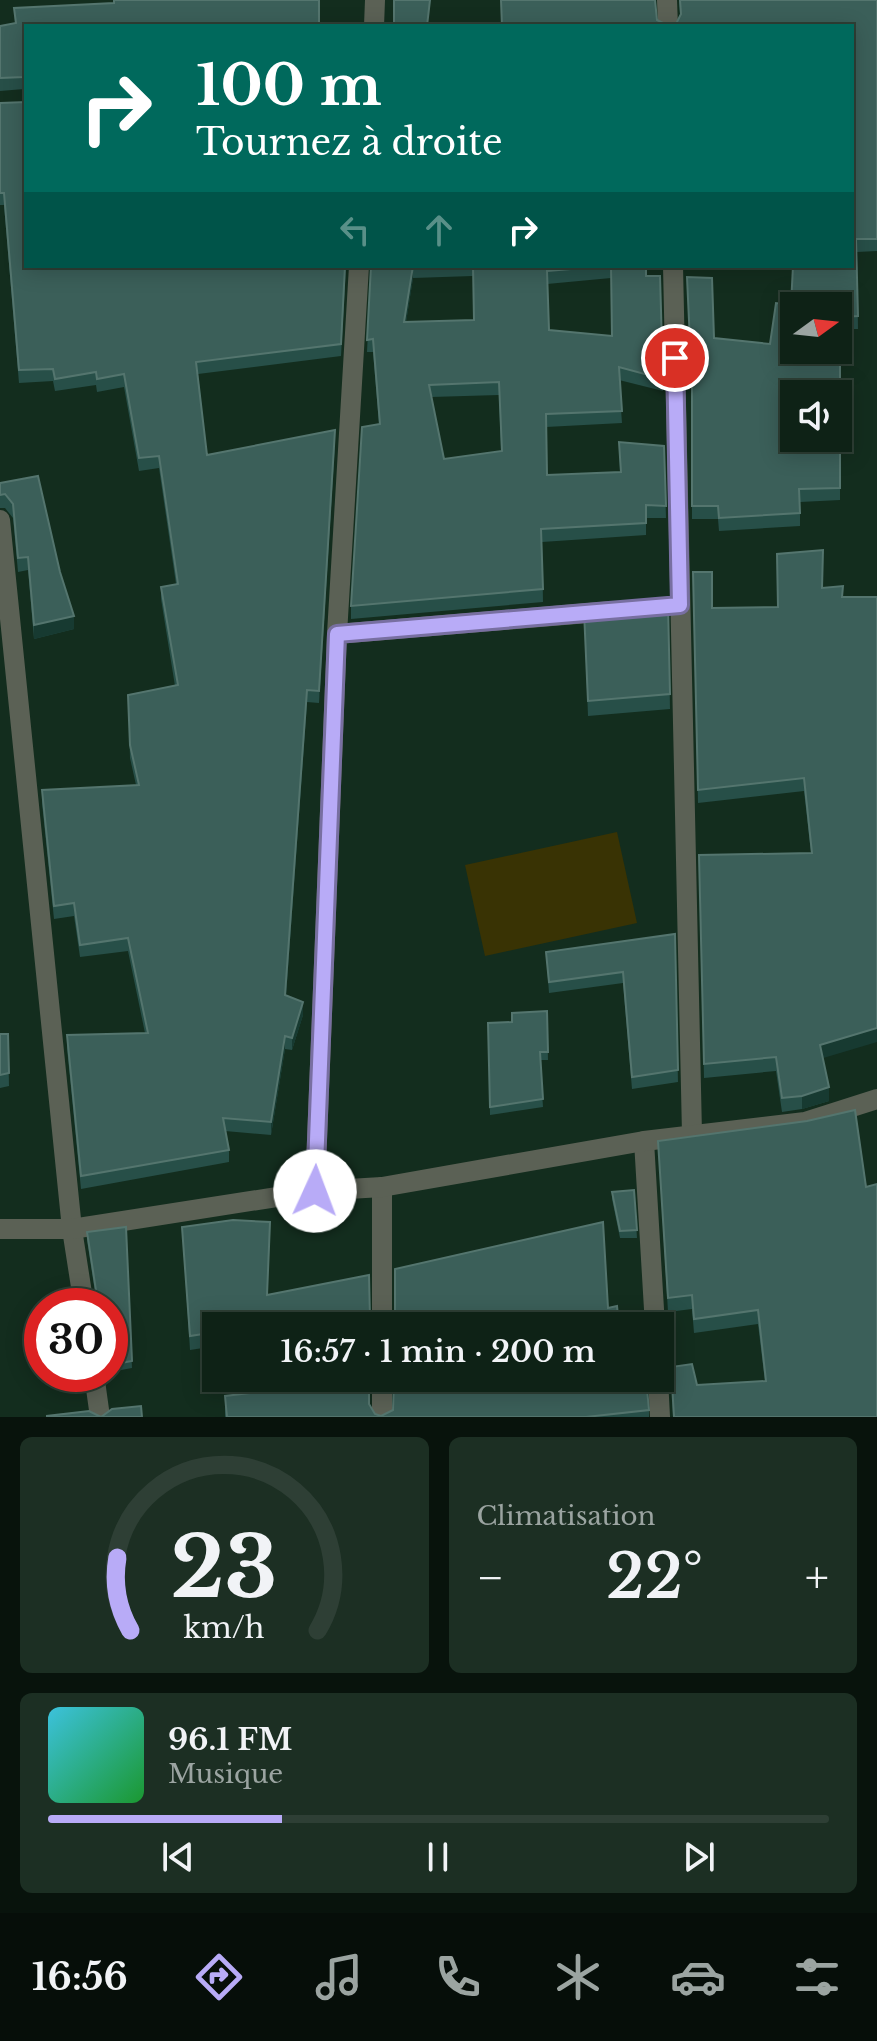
<!DOCTYPE html>
<html lang="fr">
<meta charset="utf-8">
<style>
:root{--surface:#0e2216;--page:#1c2f23;--text:#f1f3f6;--muted:#9ba4a1;--line:#2e3f35;--accent:#b8abf7}
body{margin:0;font-family:"Libre Baskerville",serif;background:var(--page);color:var(--text);height:100vh;display:flex;flex-direction:column;font-size:30px;white-space:nowrap}
*{box-sizing:border-box;margin:0}
p{font-size:26px;color:var(--muted)}
.icon{flex:none;width:44px;height:44px;fill:none;stroke:currentColor;stroke-width:2;stroke-linecap:round;stroke-linejoin:round}
.map{position:relative;height:1417px;overflow:hidden}
.side{display:flex;flex-direction:column;gap:20px;padding:20px;background:#08130c;flex:1}
.side>*{flex:none}
.hud{position:absolute;left:24px;top:24px;width:830px;height:244px;border-radius:0px;box-shadow:0 4px 20px #0003,0 0 0 2px var(--line);background:#00695c;color:#fff;overflow:hidden}
.needle{width:52px;rotate:75deg}
.tools{position:absolute;left:780px;top:292px;display:grid;gap:16px}
.tools a{display:grid;place-items:center;width:72px;height:72px;border-radius:0px;background:var(--surface);box-shadow:0 4px 20px #0003,0 0 0 2px var(--line);font-size:40px}
.speed{position:absolute;left:24px;top:1288px;display:flex;gap:16px;font-size:40px;font-weight:700;text-align:center}
.speed>*{display:grid;place-content:center;width:104px;height:104px;border-radius:50%;background:var(--surface);box-shadow:0 4px 20px #0003,0 0 0 2px var(--line);line-height:1}
.speed .limit{border:12px solid #d22;background:#fff;color:#111}
.pin{position:absolute;display:grid;place-items:center;width:68px;height:68px;color:#fff;margin:-34px;border:4px solid #fff;border-radius:50%;box-shadow:0 2px 8px #0007}
.me{position:absolute;width:88px;margin:-44px;rotate:2deg;stroke-linejoin:round;filter:drop-shadow(0 0 6px #0008)}
.turn{display:flex;align-items:center;gap:28px;height:168px;padding:0 40px;font-size:36px}
.turn .icon{width:104px;height:104px;stroke-width:2.5}
.turn b{display:block;font-size:56px;line-height:68px}
.lanes{display:flex;align-items:center;height:76px;padding:0 40px;background:#0003;justify-content:center;gap:40px;direction:ltr}
.lanes .off{opacity:.35}
.big{font-size:60px;font-weight:600;line-height:1.1}
.side .widget{flex:1;display:flex;flex-direction:column;justify-content:center;gap:12px;min-width:0;padding:0 28px;border-radius:12px;background:var(--page)}
.side .dial{align-items:center;gap:0}
.dial svg{height:208px;overflow:visible;fill:none;stroke:var(--line);stroke-width:7;stroke-linecap:round;text-anchor:middle}
.dial text{fill:var(--text);stroke:none}
.song{display:flex;align-items:center;gap:24px}
.cover{width:96px;height:96px;border-radius:12px;background:linear-gradient(135deg,hsl(190 70% 55%),hsl(130 70% 35%))}
.played{height:8px;border-radius:4px;background:linear-gradient(90deg,var(--accent) 30%,var(--line) 30%)}
.keys{display:flex;justify-content:space-around;direction:ltr}
.heat{display:flex;justify-content:space-between;align-items:center;font-size:44px;direction:ltr}
.side .tiles{flex:1;display:grid;gap:20px;grid-template-columns:1fr 1fr}
.widget:last-child{grid-column:span 2}
.trip{position:absolute;left:202px;top:1312px;width:472px;height:80px;border-radius:0px;background:var(--surface);box-shadow:0 4px 20px #0003,0 0 0 2px var(--line);font-weight:600;line-height:80px;text-align:center}
.menu{display:flex;height:128px;justify-content:space-around;align-items:center;background:#060e09;color:var(--muted)}
.menu .icon{width:56px;height:56px}
.menu .current{color:var(--accent)}
.menu b{font-size:36px;color:var(--text)}
.map>svg:first-child{display:block}
</style>
<div class="map">
<svg width="877" height="1417" viewBox="0 0 877 1417">
<rect width="100%" height="100%" fill="#132d1e"/>
<path fill="#393304" d="M617 832 637 923 485 956 465 865Z"/>
<g fill="none" stroke-linecap="round" stroke-linejoin="round">
<g stroke="#5b6155" stroke-width="20">
<path d="M667 0 668 26"/>
<path d="M374 26 375 0"/>
<path d="M673 266 692 1134"/>
<path d="M0 520 72 1229 84 1306"/>
<path d="M337 634 612 611"/>
<path d="M644 1141 655 1326"/>
<path d="M382 1187V1326"/>
<path d="M315 1191 337 634 359 266"/>
<path d="M0 1229H72L315 1191 382 1187 644 1141 805 1122 877 1099"/>
<path d="M94 1374 100 1417"/>
<path d="M382 1378V1417"/>
<path d="M658 1378 660 1417"/>
</g>
</g>
<g fill="#274f48" fill-rule="evenodd">
<path d="M319 0 26 26V84H24V89L0 91V26L15 24 14 8 114 3Z"/>
<path d="M679 0H877V251L857 252 858 329H840V500L800 502V526L719 531 718 519H692V398L714 338 770 344 791 305 852 26 676 24 680 15Z"/>
<path d="M0 103 26 266H346L341 356 198 374 207 455 335 443 319 703 307 702 286 996 303 1015 292 1050 285 1049 271 1135 225 1131 229 1150V1162L81 1189 67 1048V1035L145 1033 128 951 80 957 74 916 54 919 42 803V790L136 785 130 758 128 695 175 686 161 599V587L176 584 159 468 139 471 124 387 97 392 96 385 55 391 53 381 19 383 4 205H0Z"/>
<path d="M371 266H646V276H660L663 391 619 380 622 423 546 427 547 475 620 472 619 442 664 446 666 518H646V535L542 542 543 602 351 619V606L379 424 373 352H367ZM473 276V320L406 322 413 278ZM611 278 612 336 549 330 547 284ZM499 395 501 451 444 459 431 397Z"/>
<path d="M0 483 60 572 74 629 34 639 28 570 18 572 13 518 5 508H0Z"/>
<path d="M693 572 712 608 778 607 822 588 843 597 822 1058 829 1101 802 1109 782 1112 776 1071 704 1078 699 855 811 853 804 791 698 803Z"/>
<path d="M668 604 670 709 588 716 584 611Z"/>
<path d="M675 934 678 1082 632 1089 623 983 549 993 546 952Z"/>
<path d="M547 1011 548 1060H540L543 1107 490 1115 488 1023 512 1022Z"/>
<path d="M0 1034H8L9 1086 0 1088Z"/>
<path d="M658 1141 866 1187 877 1417H673L671 1367 697 1385 765 1382 758 1324 694 1333 692 1309 668 1312Z"/>
<path d="M634 1190 637 1238H620L612 1199V1192Z"/>
<path d="M126 1227 132 1368 110 1372V1306L96 1299 87 1240V1232Z"/>
<path d="M182 1227 270 1236 267 1294 370 1318 383 1325 608 1308 619 1326H216V1346L190 1350Z"/>
<path d="M72 1374H82L81 1377 72 1379Z"/>
<path d="M245 1378H369V1404L375 1414 381 1416 649 1410V1417H225V1396L248 1394Z"/>
</g>
<g fill="#173a31">
<path d="M413 266V278L404 335V322Z"/>
<path d="M335 430V443L319 703V691Z"/>
<path d="M74 616V629L34 639V625Z"/>
<path d="M307 690V702L285 1008V995Z"/>
<path d="M303 1002V1015L292 1050V1038Z"/>
<path d="M877 1028V1042L820 1059V1045Z"/>
<path d="M285 1036V1049L271 1135V1122Z"/>
<path d="M829 1087V1101L802 1109V1096Z"/>
</g>
<g fill="#3b5f59" stroke="#54756e" stroke-width="2" fill-rule="evenodd">
<path d="M114 0H319V24L335 25V26H26V71H23L24 77 0 78V26L16 23 14 8 114 3Z"/>
<path d="M394 0H430L427 26H394Z"/>
<path d="M501 0H655L657 20 669 26H502Z"/>
<path d="M680 0H877V239H856L858 316 840 317V488L799 489 800 513 719 518 718 506H692V386L687 277 712 278 714 338 770 344 776 303 791 305 793 266H852V26H670L676 24 681 14ZM794 306H838V350H794ZM794 394H838V438H794Z"/>
<path d="M26 102V266H345L341 344 196 362 207 455 335 430 319 691 307 690 285 995 303 1002 292 1038 285 1036 271 1122 223 1118 229 1150 81 1176 67 1035 148 1033 128 938 80 945 74 903 54 906 42 790 139 785 130 745 128 695 178 685 161 587 178 584 159 456 139 458 124 374 97 379 96 372 55 379 53 369 19 370 4 193H0V103Z"/>
<path d="M371 266H413L404 322 474 320 473 266H607L547 271 549 330 612 336 611 266H646V276H660L663 379 619 367 622 411 546 414 547 475 621 472 619 442 664 446 666 506 646 505V523L541 529 543 589 351 606 362 427 380 424 373 339 367 340ZM499 382 502 451 444 459 429 385Z"/>
<path d="M38 476 60 572 74 616 34 625 28 557 18 558 13 504 5 494 0 495V483Z"/>
<path d="M823 550 822 588 843 586 842 597H877V1028L820 1045 829 1087 802 1096 782 1098 776 1057 704 1064 699 855 812 853 804 778 698 790 693 572H712V608L778 607 777 554Z"/>
<path d="M668 604 670 694 588 701 584 611Z"/>
<path d="M675 934 678 1070 632 1077 623 972 549 982 546 952Z"/>
<path d="M547 1011 548 1052H540L543 1099 490 1107 488 1023 512 1022V1013Z"/>
<path d="M0 1034H8L9 1073 0 1075Z"/>
<path d="M855 1110 866 1187 877 1184V1417H674L671 1367 692 1364 697 1385 766 1381 758 1310 694 1319 692 1295 668 1298 658 1141 807 1121Z"/>
<path d="M634 1190 637 1230 620 1231 612 1192Z"/>
<path d="M233 1220 270 1222 267 1295 369 1275 370 1318 383 1325 389 1323 395 1313V1269L603 1222 608 1308 617 1306 619 1326H216V1332L190 1336 182 1227Z"/>
<path d="M126 1227 132 1361 110 1365V1306H93L97 1297 87 1232Z"/>
<path d="M248 1378H369V1404L375 1414 381 1416 393 1410 394 1378H646L649 1410 586 1417H227L225 1396 251 1393Z"/>
<path d="M141 1406 142 1417H47V1416L89 1411 101 1417 112 1409Z"/>
</g>
<g fill="none" stroke-linecap="round" stroke-linejoin="round">
<defs>
<path id="route" d="M315 1191 337 634 680 605 675 358"/>
</defs>
<use href="#route" stroke="#786fa1" stroke-width="20"/>
<use href="#route" stroke="#b8abf7" stroke-width="14"/>
</g>
</svg>
<div class="tools">
<a><svg class="needle" viewBox="-14 -14 28 28"><path d="M0-13l5 13h-10z" fill="#e53935"/><path d="M0 13l5-13h-10z" fill="#9ba4a1"/></svg></a>
<a><svg class="icon" aria-label="sound" viewBox="0 0 24 24"><path d="M4 9h4l5-4v14l-5-4H4zM17 9q2 3 0 6"/></svg></a>
</div>
<div class="speed"><div class="limit">30</div></div>
<div class="pin" style="left:675px;top:358px;background:#d93025"><svg class="icon" aria-label="arrive" viewBox="0 0 24 24"><path d="M6 21V4h12l-3 4 3 4H6"/></svg></div>
<svg class="me" style="left:315px;top:1191px" viewBox="-20 -20 40 40"><circle r="19" fill="#fff"/><path d="M0-13L10 11 0 6-10 11z" fill="#b8abf7"/></svg>
<div class="trip">16:57 · 1 min · 200 m</div>
<div class="hud">
<div class="turn"><svg class="icon" aria-label="right" viewBox="0 0 24 24"><path d="M7 20v-9h11M14 6l5 5-5 5"/></svg><div><b>100 m</b>Tournez à droite</div></div>
<div class="lanes"><svg class="icon off" aria-label="left" viewBox="0 0 24 24"><path d="M17 20v-9H6M10 6l-5 5 5 5"/></svg><svg class="icon off" aria-label="ahead" viewBox="0 0 24 24"><path d="M12 20V5M6 11l6-6 6 6"/></svg><svg class="icon" aria-label="right" viewBox="0 0 24 24"><path d="M7 20v-9h11M14 6l5 5-5 5"/></svg></div>
</div>
</div>
<section class="side">
<div class="tiles">
<div class="widget dial"><svg viewBox="0 0 100 80">
<path d="M14 69A42 42 0 1 1 86 69"/>
<path d="M14 69A42 42 0 0 1 9 41" stroke="#b8abf7"/>
<text x="50" y="56" font-size="32" font-weight="700">23</text>
<text x="50" y="72" font-size="11">km/h</text>
</svg></div>
<div class="widget"><p>Climatisation</p>
<div class="heat"><a>−</a><b class="big">22°</b><a>+</a></div>
</div>
<div class="widget">
<div class="song"><i class="cover"></i><div><b>96.1 FM</b><p>Musique</p></div></div>
<div class="played"></div>
<div class="keys"><svg class="icon" aria-label="previous" viewBox="0 0 24 24"><path d="M18 5L8 12l10 7zM5 5v14"/></svg><svg class="icon" aria-label="pause" viewBox="0 0 24 24"><path d="M8 5v14M16 5v14"/></svg><svg class="icon" aria-label="next" viewBox="0 0 24 24"><path d="M6 5l10 7-10 7zM19 5v14"/></svg></div>
</div>
</div>
</section>
<nav class="menu">
<b>16:56</b>
<svg class="icon current" aria-label="directions" viewBox="0 0 24 24"><path d="M12 3l9 9-9 9-9-9zM9 14v-3h6M13 9l2 2-2 2"/></svg>
<svg class="icon" aria-label="music" viewBox="0 0 24 24"><path d="M9 18V5l10-2v13"/><circle cx="6" cy="18" r="3"/><circle cx="16" cy="16" r="3"/></svg>
<svg class="icon" aria-label="phone" viewBox="0 0 24 24"><path d="M5 4h4l2 5-3 2q2 4 5 5l2-3 5 2v4C11 20 4 13 5 4z"/></svg>
<svg class="icon" aria-label="climate" viewBox="0 0 24 24"><path d="M12 3v18M4 7l16 10M4 17L20 7"/></svg>
<svg class="icon" aria-label="car" viewBox="0 0 24 24"><path d="M5 17H2v-5l4-1 3-4h7l3 4 3 1v5h-3M9 17h6M6 11h13"/><circle cx="7" cy="17" r="2"/><circle cx="17" cy="17" r="2"/></svg>
<svg class="icon" aria-label="filters" viewBox="0 0 24 24"><path d="M4 7h16M4 17h16"/><circle cx="9" cy="7" r="2"/><circle cx="15" cy="17" r="2"/></svg>
</nav>
